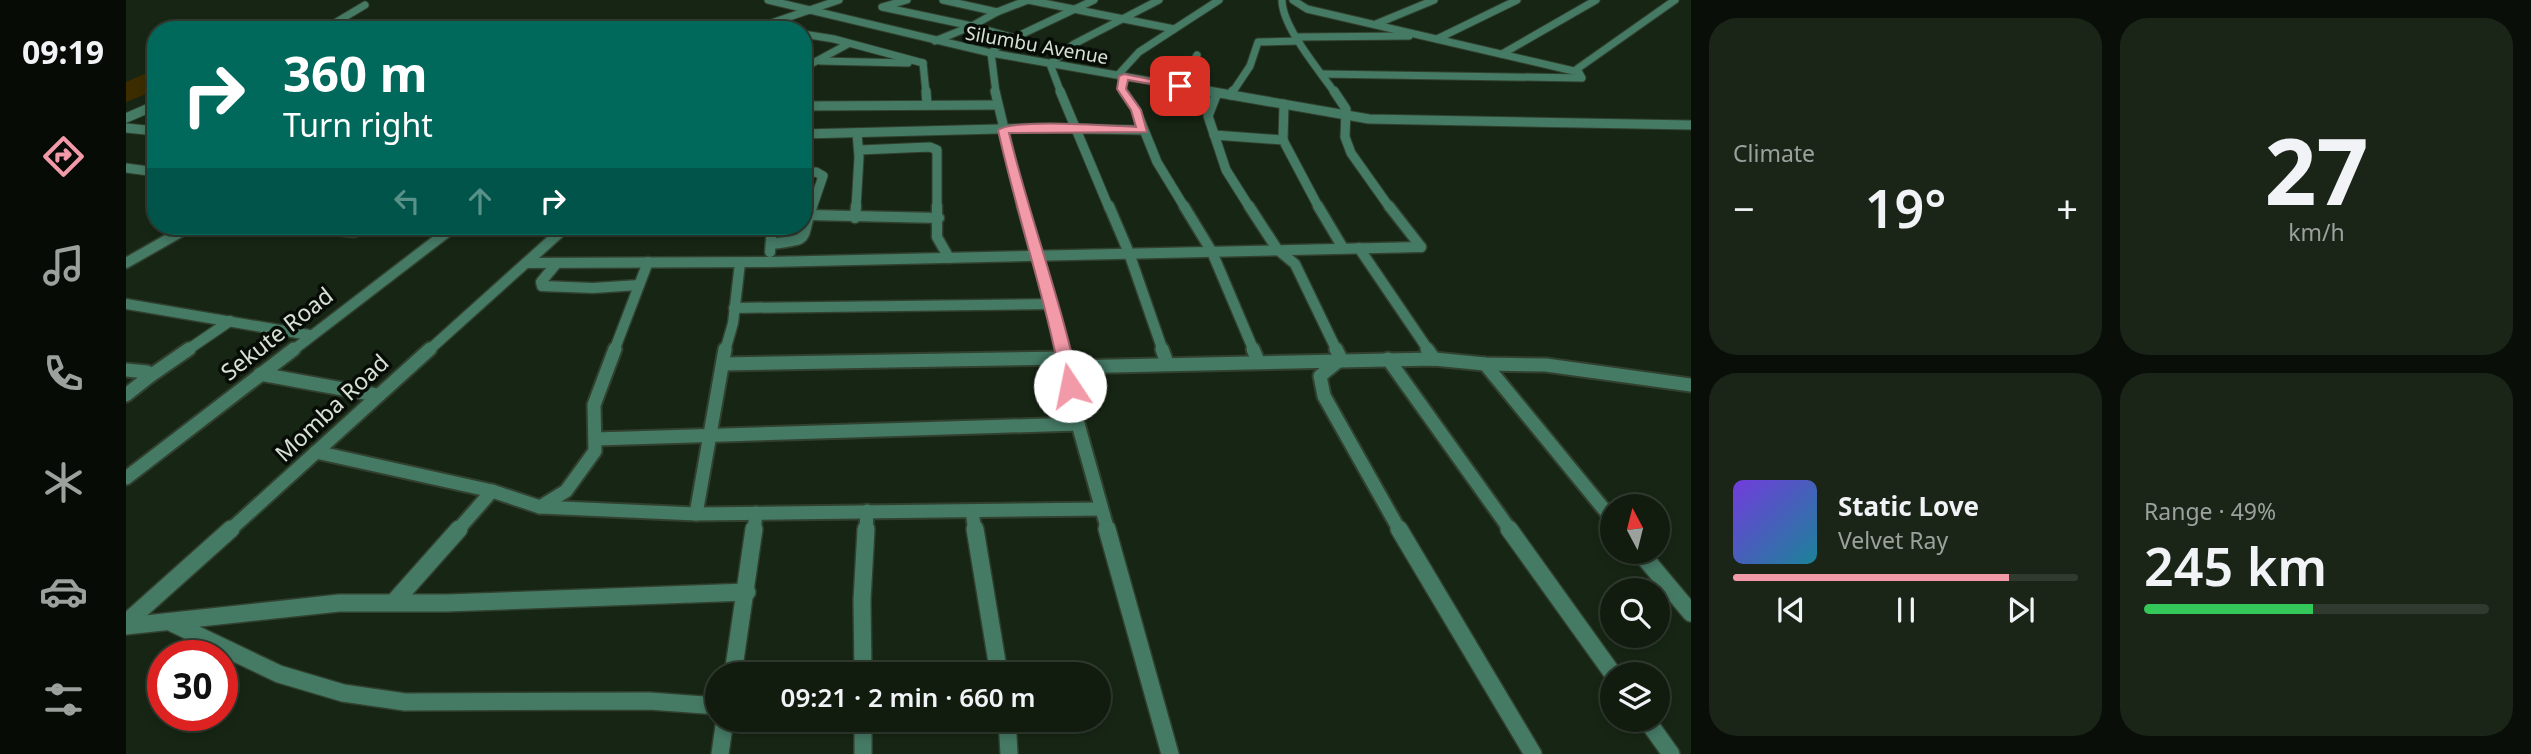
<!DOCTYPE html>
<meta charset="utf-8">
<style>
:root{--surface:#111c0f;--page:#1a2518;--text:#f1f3f6;--muted:#9ca19e;--line:#303a2f;--accent:#f39aa9}
body{margin:0;font-family:"Noto Sans",sans-serif;background:var(--page);color:var(--text);height:100vh;display:flex;flex-direction:column;font-size:26px;white-space:nowrap}
*{box-sizing:border-box;margin:0}
p{font-size:23px;color:var(--muted)}
.icon{flex:none;width:38px;height:38px;fill:none;stroke:currentColor;stroke-width:2;stroke-linecap:round;stroke-linejoin:round}
.map{position:relative;flex:1;overflow:hidden}
.details{display:flex;flex-direction:column;gap:18px;padding:18px;background:#090f08;width:840px}
.details>*{flex:none}
.hud{position:absolute;left:21px;top:21px;width:665px;height:214px;border-radius:28px;box-shadow:0 4px 10px #0003,0 0 0 2px var(--line);background:#00695c;color:#fff;overflow:hidden}
.needle{width:46px;rotate:353deg}
.fabs{position:absolute;left:1474px;top:494px;display:grid;gap:14px}
.fabs a{display:grid;place-items:center;width:70px;height:70px;border-radius:50%;background:var(--surface);box-shadow:0 4px 10px #0003,0 0 0 2px var(--line);font-size:35px}
.speed{position:absolute;left:21px;top:640px;display:flex;gap:14px;font-size:35px;font-weight:700;text-align:center}
.speed>*{display:grid;place-content:center;width:91px;height:91px;border-radius:50%;background:var(--surface);box-shadow:0 4px 10px #0003,0 0 0 2px var(--line);line-height:1}
.speed .limit{border:10px solid #d22;background:#fff;color:#111}
.pin{position:absolute;display:grid;place-items:center;width:60px;height:60px;color:#fff;margin:-30px;border-radius:14px;box-shadow:0 4px 10px #0006}
.me{position:absolute;width:77px;margin:-38px;rotate:349deg;stroke-linejoin:round;filter:drop-shadow(0 0 5px #0008)}
.turn{display:flex;align-items:center;gap:24px;height:147px;padding:0 21px;font-size:32px}
.turn .icon{width:91px;height:91px;stroke-width:2.5}
.turn b{display:block;font-size:49px;line-height:60px}
.lanes{display:flex;align-items:center;height:66px;padding:0 21px;background:#0003;justify-content:center;gap:35px;direction:ltr}
.lanes .off{opacity:.35}
.big{font-size:52px;font-weight:600;line-height:1.1}
.details .card{flex:1;display:flex;flex-direction:column;justify-content:center;gap:10px;min-width:0;padding:0 24px;border-radius:28px;background:var(--page)}
.details .dial{align-items:center;gap:0}
.dial b{font-size:91px;line-height:1}
.song{display:flex;align-items:center;gap:21px}
.cover{width:84px;height:84px;border-radius:10px;background:linear-gradient(135deg,hsl(260 70% 55%),hsl(190 70% 35%))}
.played{height:7px;border-radius:4px;background:linear-gradient(90deg,var(--accent) 80%,var(--line) 80%)}
.keys{display:flex;justify-content:space-around;direction:ltr}
.heat{display:flex;justify-content:space-between;align-items:center;font-size:38px;direction:ltr}
.charge{height:10px;border-radius:5px;background:linear-gradient(90deg,#34c759 49%,var(--line) 0)}
.details .tiles{flex:1;display:grid;gap:18px;grid-template-columns:repeat(2,1fr)}
.trip{position:absolute;left:579px;top:662px;width:406px;height:70px;border-radius:35px;background:var(--surface);box-shadow:0 4px 10px #0003,0 0 0 2px var(--line);font-weight:600;line-height:70px;text-align:center}
main{display:flex;flex:1;min-height:0}
.dock{display:flex;flex-direction:column;width:126px;justify-content:space-around;align-items:center;background:#070b06;color:var(--muted)}
.dock .icon{width:49px;height:49px}
.dock .active{color:var(--accent)}
.dock b{font-size:32px;color:var(--text)}
.map>svg:first-child{display:block}
</style>
<main>
<nav class="dock">
<b>09:19</b>
<svg class="icon active" aria-label="directions" viewBox="0 0 24 24"><path d="M12 3l9 9-9 9-9-9zM9 14v-3h6M13 9l2 2-2 2"/></svg>
<svg class="icon" aria-label="music" viewBox="0 0 24 24"><path d="M9 18V5l10-2v13"/><circle cx="6" cy="18" r="3"/><circle cx="16" cy="16" r="3"/></svg>
<svg class="icon" aria-label="phone" viewBox="0 0 24 24"><path d="M5 4h4l2 5-3 2q2 4 5 5l2-3 5 2v4C11 20 4 13 5 4z"/></svg>
<svg class="icon" aria-label="climate" viewBox="0 0 24 24"><path d="M12 3v18M4 7l16 10M4 17L20 7"/></svg>
<svg class="icon" aria-label="car" viewBox="0 0 24 24"><path d="M5 17H2v-5l4-1 3-4h7l3 4 3 1v5h-3M9 17h6M6 11h13"/><circle cx="7" cy="17" r="2"/><circle cx="17" cy="17" r="2"/></svg>
<svg class="icon" aria-label="filters" viewBox="0 0 24 24"><path d="M4 7h16M4 17h16"/><circle cx="9" cy="7" r="2"/><circle cx="15" cy="17" r="2"/></svg>
</nav>
<div class="map">
<svg width="1565" height="754" viewBox="0 0 1565 754">
<rect width="100%" height="100%" fill="#172614"/>
<path fill="#3c2c00" d="M25 71 30 72V90L0 102V82Z"/>
<g fill="none" stroke-linecap="round" stroke-linejoin="round">
<defs>
<g id="minor-far4">
<path d="M642 0 865 53 1093 93"/>
<path d="M781 0 756 7 846 26 871 12"/>
<path d="M817 0 871 12 902 0"/>
<path d="M902 0 1048 29"/>
<path d="M1156 0C1156 27 1193 70 1209 93"/>
<path d="M1167 0 1181 9 1452 72"/>
<path d="M211 24 312 30"/>
<path d="M1250 24 1308 0"/>
<path d="M197 30 239 5"/>
<path d="M625 30 713 0"/>
<path d="M677 34 708 39 797 63"/>
<path d="M1171 37 1283 36"/>
<path d="M1311 39 1391 0"/>
<path d="M809 41 846 26 889 38"/>
<path d="M1376 54 1470 0"/>
<path d="M694 61 782 63"/>
<path d="M797 63 800 93"/>
<path d="M677 72 685 64 722 44"/>
<path d="M1196 74 1456 78 1451 69 1549 0"/>
<path d="M992 75 1013 52 1093 0"/>
<path d="M998 76 996 89 998 93"/>
<path d="M1054 86 1071 55"/>
<path d="M870 93 865 53 873 45 968 0"/>
<path d="M935 93 924 64 948 44 1033 0"/>
<path d="M1106 93 1124 66 1132 42 1173 41"/>
</g>
<g id="minor-far3">
<path d="M800 91 801 105"/>
<path d="M869 91 897 208"/>
<path d="M934 91 983 208"/>
<path d="M997 91 1010 110 1031 162 1059 208"/>
<path d="M1082 91 1243 119 1565 125"/>
<path d="M1208 91 1220 109 1219 137 1225 153 1264 208"/>
<path d="M1091 93 1082 116 1100 170 1124 208"/>
<path d="M1104 95 1107 91"/>
<path d="M677 106 871 105"/>
<path d="M0 118 30 105"/>
<path d="M0 128 30 131"/>
<path d="M677 134 911 128 1017 130"/>
<path d="M1088 135 1157 140 1193 208"/>
<path d="M1157 140 1158 104"/>
<path d="M733 150 804 147 811 150V208"/>
<path d="M0 168 30 172"/>
<path d="M677 173 690 172 697 176 686 208"/>
<path d="M730 208 733 157 731 133"/>
</g>
<g id="minor-far2">
<path d="M811 206V237L823 258"/>
<path d="M896 206 938 351"/>
<path d="M983 206 1003 253 1037 351"/>
<path d="M1058 206 1086 252 1128 351"/>
<path d="M1123 206 1151 249 1169 264 1211 351"/>
<path d="M1192 206 1217 248"/>
<path d="M1263 206 1295 247"/>
<path d="M683 215 813 218"/>
<path d="M729 218 730 206"/>
<path d="M171 226 228 232 240 226"/>
<path d="M645 244C687 239 674 241 686 206"/>
<path d="M1233 248 1303 351"/>
<path d="M644 252 646 226"/>
<path d="M0 263 65 226"/>
<path d="M400 263 643 262 1295 247"/>
<path d="M430 264 415 282 416 286 467 288 513 285"/>
<path d="M0 304 183 335"/>
<path d="M608 308 925 304"/>
<path d="M60 351 104 321"/>
<path d="M166 351 329 226"/>
<path d="M302 351 441 226"/>
<path d="M488 351 522 262"/>
<path d="M599 351 607 323 614 263"/>
</g>
<g id="minor-far1">
<path d="M937 349 952 424 982 531"/>
<path d="M1036 349 1041 363"/>
<path d="M1127 349 1132 361"/>
<path d="M1210 349 1215 359 1194 376 1198 396 1274 531"/>
<path d="M1301 349 1308 359"/>
<path d="M1262 359 1385 531"/>
<path d="M597 364 939 358"/>
<path d="M1359 364 1486 519"/>
<path d="M941 367 1308 359 1359 364 1420 365 1565 385"/>
<path d="M0 370 21 372 24 376 0 395"/>
<path d="M134 374 250 395"/>
<path d="M24 376 63 349"/>
<path d="M470 439 952 424"/>
<path d="M190 452 366 491 414 507 570 514 975 509"/>
<path d="M0 478 168 349"/>
<path d="M414 507 440 491 469 451 468 405 489 349"/>
<path d="M846 511 849 531"/>
<path d="M570 514 599 349"/>
<path d="M103 531 304 349"/>
<path d="M331 531 366 491"/>
<path d="M628 531 630 513"/>
<path d="M740 531 741 511"/>
</g>
<g id="minor">
<path d="M849 529 873 674"/>
<path d="M981 529 1044 754"/>
<path d="M1273 529 1407 754"/>
<path d="M1383 529 1487 674"/>
<path d="M1513 551 1565 613"/>
<path d="M269 601 333 529"/>
<path d="M44 622 153 674 217 693 279 702 523 701 592 706"/>
<path d="M0 623 105 529"/>
<path d="M0 626 213 603H321L621 592"/>
<path d="M607 674 628 529"/>
<path d="M737 674 736 600 740 529"/>
<path d="M737 719V754"/>
<path d="M881 719 883 754"/>
<path d="M1520 719 1545 754"/>
<path d="M594 754 599 719"/>
</g>
</defs>
<use href="#minor-far4" stroke="#32402f" stroke-width="9"/>
<use href="#minor-far3" stroke="#32402f" stroke-width="11"/>
<use href="#minor-far2" stroke="#32402f" stroke-width="13"/>
<use href="#minor-far1" stroke="#32402f" stroke-width="17"/>
<use href="#minor" stroke="#32402f" stroke-width="20"/>
<use href="#minor-far4" stroke="#457a65" stroke-width="7"/>
<use href="#minor-far3" stroke="#457a65" stroke-width="9"/>
<use href="#minor-far2" stroke="#457a65" stroke-width="10"/>
<use href="#minor-far1" stroke="#457a65" stroke-width="13"/>
<use href="#minor" stroke="#457a65" stroke-width="17"/>
</g>
<path fill="#f39aa9" stroke="#9e646e" stroke-width="2" d="M998 74 1059 86 1054 89 1002 80 1000 89 1015 110 1021 132 883 133C904 218 935 300 953 386L944 391 936 386C920 299 891 216 872 130 889 118 984 126 1010 127L1005 110 991 89 993 76Z"/>
<g text-anchor="middle" stroke-width="7" stroke-linejoin="round" paint-order="stroke">
<g font-size="19" fill="#d7e1d5" stroke="#070d06">
<text transform="translate(911 45) rotate(10)" y="7">Silumbu Avenue</text>
</g>
<g font-size="23" fill="#d7e1d5" stroke="#070d06">
<text transform="translate(151 334) rotate(-38)" y="8">Sekute Road</text>
<text transform="translate(206 408) rotate(-43)" y="8">Momba Road</text>
</g>
</g>
</svg>
<div class="fabs">
<a><svg class="needle" viewBox="-14 -14 28 28"><path d="M0-13l5 13h-10z" fill="#e53935"/><path d="M0 13l5-13h-10z" fill="#9ca19e"/></svg></a>
<a><svg class="icon" aria-label="search" viewBox="0 0 24 24"><circle cx="10" cy="10" r="6"/><path d="M15 15l6 6"/></svg></a>
<a><svg class="icon" aria-label="layers" viewBox="0 0 24 24"><path d="M12 4l9 5-9 5-9-5zM3 14l9 5 9-5"/></svg></a>
</div>
<div class="speed"><div class="limit">30</div></div>
<div class="pin" style="left:1054px;top:86px;background:#d93025"><svg class="icon" aria-label="arrive" viewBox="0 0 24 24"><path d="M6 21V4h12l-3 4 3 4H6"/></svg></div>
<svg class="me" style="left:944px;top:386px" viewBox="-20 -20 40 40"><circle r="19" fill="#fff"/><path d="M0-13L10 11 0 6-10 11z" fill="#f39aa9"/></svg>
<div class="trip">09:21 · 2 min · 660 m</div>
<div class="hud">
<div class="turn"><svg class="icon" aria-label="right" viewBox="0 0 24 24"><path d="M7 20v-9h11M14 6l5 5-5 5"/></svg><div><b>360 m</b>Turn right</div></div>
<div class="lanes"><svg class="icon off" aria-label="left" viewBox="0 0 24 24"><path d="M17 20v-9H6M10 6l-5 5 5 5"/></svg><svg class="icon off" aria-label="ahead" viewBox="0 0 24 24"><path d="M12 20V5M6 11l6-6 6 6"/></svg><svg class="icon" aria-label="right" viewBox="0 0 24 24"><path d="M7 20v-9h11M14 6l5 5-5 5"/></svg></div>
</div>
</div>
<section class="details">
<div class="tiles">
<div class="card"><p>Climate</p>
<div class="heat"><a>−</a><b class="big">19°</b><a>+</a></div>
</div>
<div class="card dial"><b>27</b><p>km/h</p></div>
<div class="card">
<div class="song"><i class="cover"></i><div><b>Static Love</b><p>Velvet Ray</p></div></div>
<div class="played"></div>
<div class="keys"><svg class="icon" aria-label="previous" viewBox="0 0 24 24"><path d="M18 5L8 12l10 7zM5 5v14"/></svg><svg class="icon" aria-label="pause" viewBox="0 0 24 24"><path d="M8 5v14M16 5v14"/></svg><svg class="icon" aria-label="next" viewBox="0 0 24 24"><path d="M6 5l10 7-10 7zM19 5v14"/></svg></div>
</div>
<div class="card"><p>Range · 49%</p><b class="big">245 km</b><div class="charge"></div></div>
</div>
</section>
</main>
